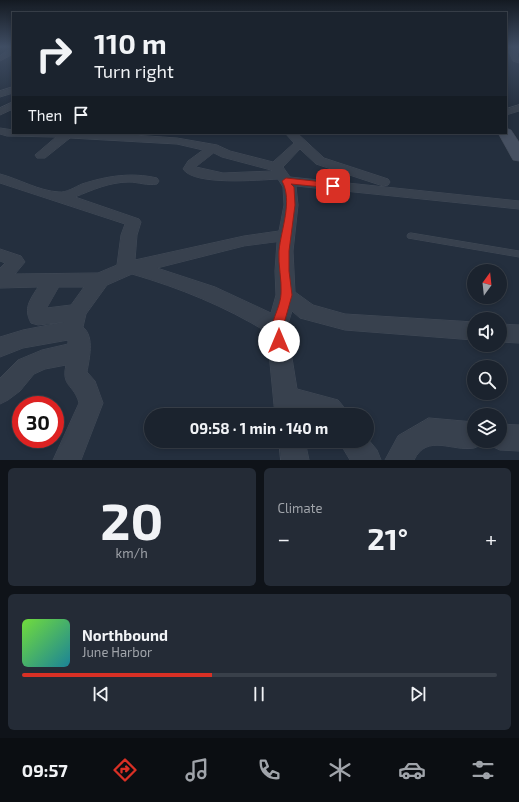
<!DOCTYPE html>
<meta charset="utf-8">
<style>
:root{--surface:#1b232e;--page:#242b36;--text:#f1f3f6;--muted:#a0a4aa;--line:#39404a;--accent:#d93025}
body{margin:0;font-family:"Exo 2",sans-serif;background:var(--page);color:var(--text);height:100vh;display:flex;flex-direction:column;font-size:15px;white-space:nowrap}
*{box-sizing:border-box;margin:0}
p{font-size:13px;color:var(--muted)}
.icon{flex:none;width:22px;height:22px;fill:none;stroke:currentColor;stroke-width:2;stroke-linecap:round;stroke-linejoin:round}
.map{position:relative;height:460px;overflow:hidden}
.details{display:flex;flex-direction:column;gap:8px;padding:8px;background:#0f1319;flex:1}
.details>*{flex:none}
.top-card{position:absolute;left:12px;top:12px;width:495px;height:122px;border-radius:0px;box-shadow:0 2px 6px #0003,0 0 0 1px var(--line);background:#1b232e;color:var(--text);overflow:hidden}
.needle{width:26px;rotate:15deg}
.fabs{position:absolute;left:467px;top:264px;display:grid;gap:8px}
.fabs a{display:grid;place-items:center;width:40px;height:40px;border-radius:50%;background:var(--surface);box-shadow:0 2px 6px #0003,0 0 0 1px var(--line);font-size:20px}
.speed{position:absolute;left:12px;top:396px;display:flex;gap:8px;font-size:20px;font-weight:700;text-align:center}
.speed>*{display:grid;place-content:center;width:52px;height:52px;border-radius:50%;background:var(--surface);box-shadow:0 2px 6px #0003,0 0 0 1px var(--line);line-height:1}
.speed .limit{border:6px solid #d22;background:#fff;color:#111}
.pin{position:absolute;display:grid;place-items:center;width:34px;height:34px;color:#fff;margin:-17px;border-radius:8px;box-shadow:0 2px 6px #0006}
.me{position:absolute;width:44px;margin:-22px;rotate:0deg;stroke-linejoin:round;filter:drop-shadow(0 0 3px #0008)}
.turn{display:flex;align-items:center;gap:14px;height:84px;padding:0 16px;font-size:18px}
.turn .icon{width:52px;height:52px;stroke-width:2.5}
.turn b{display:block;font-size:28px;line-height:34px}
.then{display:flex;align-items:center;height:38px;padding:0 16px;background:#0003;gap:8px;font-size:15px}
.big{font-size:30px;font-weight:700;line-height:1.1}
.details .widget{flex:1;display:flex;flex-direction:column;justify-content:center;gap:6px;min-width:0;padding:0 14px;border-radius:6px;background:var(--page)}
.details .dial{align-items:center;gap:0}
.dial b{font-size:52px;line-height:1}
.song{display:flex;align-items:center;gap:12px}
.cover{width:48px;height:48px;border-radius:6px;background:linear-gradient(135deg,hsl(100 70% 55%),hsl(190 70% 35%))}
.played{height:4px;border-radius:2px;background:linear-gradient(90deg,var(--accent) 40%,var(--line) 40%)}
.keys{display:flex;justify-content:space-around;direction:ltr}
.heat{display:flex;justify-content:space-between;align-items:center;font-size:22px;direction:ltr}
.details .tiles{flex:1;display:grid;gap:8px;grid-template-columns:1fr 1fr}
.widget:last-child{grid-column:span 2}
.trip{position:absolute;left:144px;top:408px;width:230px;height:40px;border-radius:20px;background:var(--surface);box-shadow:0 2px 6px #0003,0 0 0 1px var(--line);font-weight:700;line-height:40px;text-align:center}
.dock{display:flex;height:64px;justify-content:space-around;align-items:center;background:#0b0e12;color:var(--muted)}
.dock .icon{width:28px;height:28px}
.dock .active{color:var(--accent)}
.dock b{font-size:18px;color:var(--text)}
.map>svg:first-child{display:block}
</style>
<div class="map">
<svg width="519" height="460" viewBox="0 0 519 460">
<rect width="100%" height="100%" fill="#242f3e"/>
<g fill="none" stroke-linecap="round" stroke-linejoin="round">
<defs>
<path id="lane" d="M411 233 519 251V257L408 238 407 236 408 234Z"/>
<g id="street">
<path d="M512 47 519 48V52L517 53 519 63 513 61 509 52 513 49Z"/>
<path d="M10 49H13V54L0 61V56Z"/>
<path d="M13 87V93L0 97V91Z"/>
<path d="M13 102V109L0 115V108Z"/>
<path d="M519 105V111L506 115V109Z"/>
<path d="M0 128 13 130V133H105L177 138 217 145 230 151 273 162 294 143 285 133H297L324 158 388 179 390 182 388 185 383 186 316 164 300 149 283 167 290 177 519 201V209L296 186 298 205 293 251 295 292 313 305 345 314 474 322V340L345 330 300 318 292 311 287 327 297 389 338 400 343 406 347 415 300 414 301 415H275L267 332C224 306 180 288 132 274L107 285 86 314 83 327C95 337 89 359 87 372L95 381 103 403 81 460H53L79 403C74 384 61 387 66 365L45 369 34 374 20 391 8 400 0 404V378L18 360 42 350 68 344V340L23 348 0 357V337L23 330 64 322 38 325 31 323C23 308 30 300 38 287L0 288V268L5 263 0 261V249L21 256 25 262 15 274 98 273 117 265 121 235 125 224 0 183V174C19 179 39 191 59 192 66 193 75 187 82 184 107 176 131 172 157 178L159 181 157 184C148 186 138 182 129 182 110 182 92 190 75 197L139 219 141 222 137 235 135 260 244 236 279 231 284 205 283 187 278 179C259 180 194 186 183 169L188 161 203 150 177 144 70 138 45 158H37L35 155 56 137 7 136 0 134ZM214 153 222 157 271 170 272 171 223 173 196 167ZM277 242 275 271 276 295 271 313 215 287 157 268 244 246ZM59 287H84L71 305 47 308Z"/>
<path d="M500 324 519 325V343L500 342Z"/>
<path d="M429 418 474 422V441H485L483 444C481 445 477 447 474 448 453 452 427 433 414 460H385L398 436Z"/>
<path d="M500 424 519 425V451L500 450 491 446 489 441H500Z"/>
<path d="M367 438 377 450 381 460H350L344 450 340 441H367Z"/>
<path d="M279 441H305L309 460H281Z"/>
</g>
<path id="secondary" d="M506 128 511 130 519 142V161L513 160 498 133H506Z"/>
</defs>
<use href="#lane" stroke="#414a57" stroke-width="1"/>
<use href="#street" stroke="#414a57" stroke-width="1"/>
<use href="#secondary" stroke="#414a57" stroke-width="1"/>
<use href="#lane" fill="#38414e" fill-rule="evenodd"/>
<use href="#street" fill="#38414e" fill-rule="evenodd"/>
<use href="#secondary" fill="#465061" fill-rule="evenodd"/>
</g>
<linearGradient id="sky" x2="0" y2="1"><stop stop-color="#141a22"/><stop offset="0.42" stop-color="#3f4d63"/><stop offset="1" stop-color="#3f4d63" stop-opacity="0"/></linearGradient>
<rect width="519" height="111" fill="url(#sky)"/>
<path fill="#d93025" stroke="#8d1f18" d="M286 178 333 183 337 186 333 188 291 184 294 187 295 205 289 251V271L292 295 283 327 285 341 283 345 279 347 274 345C265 327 280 312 281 294 282 280 278 265 279 251 281 229 293 201 282 181Z"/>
</svg>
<div class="fabs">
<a><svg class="needle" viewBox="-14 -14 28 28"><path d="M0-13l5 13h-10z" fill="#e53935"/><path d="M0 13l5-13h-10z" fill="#a0a4aa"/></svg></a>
<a><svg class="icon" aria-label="sound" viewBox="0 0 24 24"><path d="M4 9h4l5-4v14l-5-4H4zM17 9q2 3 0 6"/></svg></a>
<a><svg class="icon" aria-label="search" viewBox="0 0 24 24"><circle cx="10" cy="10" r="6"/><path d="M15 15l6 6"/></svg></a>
<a><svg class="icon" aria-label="layers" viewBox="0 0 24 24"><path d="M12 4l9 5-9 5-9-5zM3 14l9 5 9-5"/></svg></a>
</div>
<div class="speed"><div class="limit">30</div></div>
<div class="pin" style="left:333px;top:186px;background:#d93025"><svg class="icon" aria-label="arrive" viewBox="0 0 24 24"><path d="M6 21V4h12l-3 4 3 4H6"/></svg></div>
<svg class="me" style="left:279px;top:341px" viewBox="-20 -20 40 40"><circle r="19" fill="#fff"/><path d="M0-13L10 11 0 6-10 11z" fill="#d93025"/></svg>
<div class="trip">09:58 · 1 min · 140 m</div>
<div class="top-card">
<div class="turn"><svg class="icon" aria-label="right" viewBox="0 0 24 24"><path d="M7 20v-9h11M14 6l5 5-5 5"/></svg><div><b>110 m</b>Turn right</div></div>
<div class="then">Then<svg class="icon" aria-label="arrive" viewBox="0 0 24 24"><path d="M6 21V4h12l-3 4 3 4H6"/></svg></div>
</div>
</div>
<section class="details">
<div class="tiles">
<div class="widget dial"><b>20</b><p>km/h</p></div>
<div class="widget"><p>Climate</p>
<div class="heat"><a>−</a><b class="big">21°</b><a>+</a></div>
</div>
<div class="widget">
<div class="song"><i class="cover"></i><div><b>Northbound</b><p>June Harbor</p></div></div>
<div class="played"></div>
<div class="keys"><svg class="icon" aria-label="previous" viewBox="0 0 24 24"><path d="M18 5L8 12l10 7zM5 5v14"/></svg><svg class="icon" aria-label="pause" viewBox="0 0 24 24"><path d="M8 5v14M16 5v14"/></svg><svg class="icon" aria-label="next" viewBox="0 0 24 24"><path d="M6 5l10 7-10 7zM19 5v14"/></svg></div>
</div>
</div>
</section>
<nav class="dock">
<b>09:57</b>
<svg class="icon active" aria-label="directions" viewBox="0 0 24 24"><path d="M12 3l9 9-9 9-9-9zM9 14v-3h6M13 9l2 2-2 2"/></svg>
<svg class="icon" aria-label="music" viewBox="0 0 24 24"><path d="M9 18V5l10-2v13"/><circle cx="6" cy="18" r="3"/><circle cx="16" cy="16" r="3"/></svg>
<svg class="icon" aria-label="phone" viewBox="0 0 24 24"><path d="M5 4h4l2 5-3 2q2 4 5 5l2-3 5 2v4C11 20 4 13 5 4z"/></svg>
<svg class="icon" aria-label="climate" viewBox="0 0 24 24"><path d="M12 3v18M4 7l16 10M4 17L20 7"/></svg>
<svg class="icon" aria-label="car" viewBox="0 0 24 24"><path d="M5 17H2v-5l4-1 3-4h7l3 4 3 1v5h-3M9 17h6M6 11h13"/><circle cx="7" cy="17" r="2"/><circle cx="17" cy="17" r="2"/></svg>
<svg class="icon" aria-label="filters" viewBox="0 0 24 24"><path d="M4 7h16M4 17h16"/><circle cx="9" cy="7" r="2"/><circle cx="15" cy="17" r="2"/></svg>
</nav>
